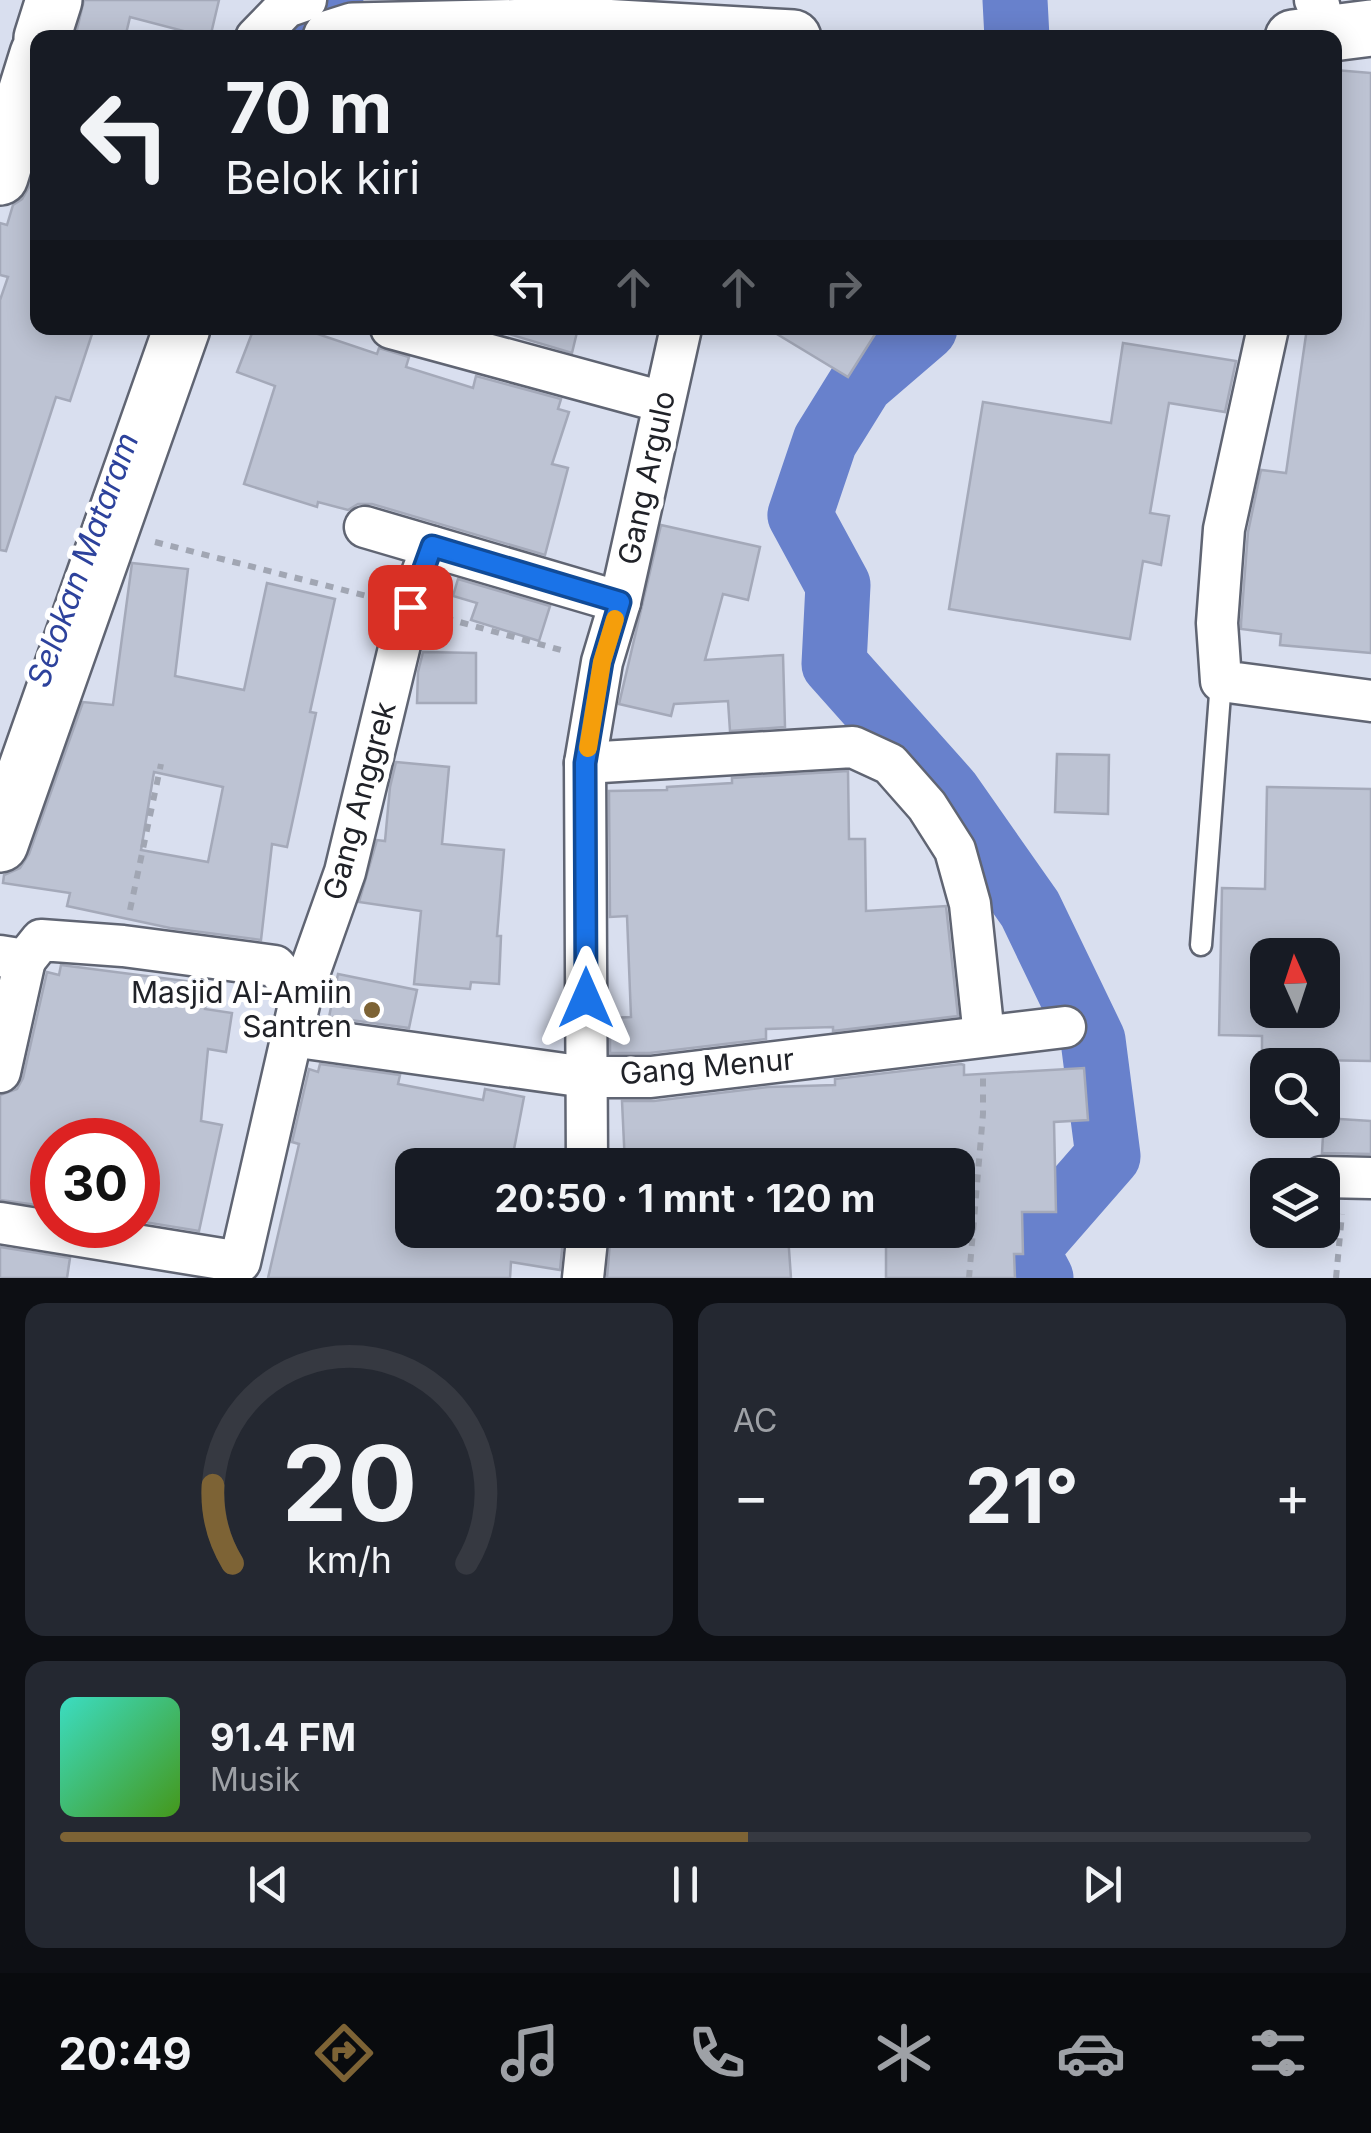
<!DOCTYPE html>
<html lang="id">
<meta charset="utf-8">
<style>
:root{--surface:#171b24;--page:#242831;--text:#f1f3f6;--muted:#9ea1a6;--line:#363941;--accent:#7d6335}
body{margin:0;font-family:Inter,sans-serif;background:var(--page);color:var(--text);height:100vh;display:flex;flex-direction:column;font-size:38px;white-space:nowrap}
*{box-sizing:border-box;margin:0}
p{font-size:32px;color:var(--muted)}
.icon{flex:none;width:55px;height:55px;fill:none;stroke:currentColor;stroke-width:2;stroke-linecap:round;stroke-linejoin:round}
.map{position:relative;height:1278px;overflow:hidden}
.sheet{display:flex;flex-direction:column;gap:25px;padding:25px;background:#0d0f14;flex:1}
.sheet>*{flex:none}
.banner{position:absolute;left:30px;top:30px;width:1312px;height:305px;border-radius:20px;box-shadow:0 5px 25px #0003;background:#171b24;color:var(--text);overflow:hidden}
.needle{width:65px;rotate:357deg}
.fabs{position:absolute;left:1250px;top:938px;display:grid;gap:20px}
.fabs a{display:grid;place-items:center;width:90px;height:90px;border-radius:20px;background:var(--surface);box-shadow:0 5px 25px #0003;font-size:50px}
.speed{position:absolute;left:30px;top:1118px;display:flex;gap:20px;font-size:50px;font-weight:700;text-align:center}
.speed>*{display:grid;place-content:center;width:130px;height:130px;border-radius:50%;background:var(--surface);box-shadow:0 5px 25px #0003;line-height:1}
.speed .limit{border:15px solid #d22;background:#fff;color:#111}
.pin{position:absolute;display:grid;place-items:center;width:85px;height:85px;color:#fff;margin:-42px;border-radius:20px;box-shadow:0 5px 15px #0006}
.me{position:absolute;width:110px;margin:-55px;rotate:0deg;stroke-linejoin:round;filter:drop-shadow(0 0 8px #0008)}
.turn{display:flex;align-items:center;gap:35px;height:210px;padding:0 30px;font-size:45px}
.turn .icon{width:130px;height:130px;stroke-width:2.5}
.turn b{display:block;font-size:70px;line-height:85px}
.lanes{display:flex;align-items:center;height:95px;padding:0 30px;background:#0003;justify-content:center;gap:50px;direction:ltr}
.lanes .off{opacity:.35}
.big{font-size:75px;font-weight:700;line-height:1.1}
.sheet .tile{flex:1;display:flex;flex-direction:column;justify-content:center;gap:15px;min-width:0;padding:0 35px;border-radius:20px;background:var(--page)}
.sheet .dial{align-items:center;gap:0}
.dial svg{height:260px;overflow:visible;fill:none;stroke:var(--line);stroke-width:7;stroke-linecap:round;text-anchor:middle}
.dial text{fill:var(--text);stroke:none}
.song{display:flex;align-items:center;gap:30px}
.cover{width:120px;height:120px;border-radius:15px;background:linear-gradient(135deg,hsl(170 70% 55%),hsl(100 70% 35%))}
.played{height:10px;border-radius:5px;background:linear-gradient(90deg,var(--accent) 55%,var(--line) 55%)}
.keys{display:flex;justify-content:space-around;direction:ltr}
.heat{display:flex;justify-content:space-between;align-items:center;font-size:55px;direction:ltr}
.sheet .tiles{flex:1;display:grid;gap:25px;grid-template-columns:1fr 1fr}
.tile:last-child{grid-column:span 2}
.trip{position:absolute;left:395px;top:1148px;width:580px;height:100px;border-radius:20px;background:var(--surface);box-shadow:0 5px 25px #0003;font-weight:700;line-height:100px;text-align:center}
.menu{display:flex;height:160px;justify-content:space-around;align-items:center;background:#090b0e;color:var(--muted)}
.menu .icon{width:70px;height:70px}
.menu .on{color:var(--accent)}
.menu b{font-size:45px;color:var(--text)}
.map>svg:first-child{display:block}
</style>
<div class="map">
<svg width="1371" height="1278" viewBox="0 0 1371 1278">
<rect width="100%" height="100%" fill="#d9dfef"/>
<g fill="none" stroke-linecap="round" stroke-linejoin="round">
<path stroke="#6881cc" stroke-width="38" d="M295 38 325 17 351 15"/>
<g stroke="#6881cc" stroke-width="65">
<path d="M1015 0 1017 38"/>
<path d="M925 328 861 383 825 441 800 515 838 585 834 664 948 792 1030 909 1093 1040 1108 1156 1026 1250 1041 1278"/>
</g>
</g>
<g fill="#bdc3d3" stroke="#a4a9b9" stroke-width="2.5" fill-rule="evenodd">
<path d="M84 0H219L210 38 130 17 125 38H75Z"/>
<path d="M1335 70 1371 73V653L1280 645 1281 634 1241 629V623L1248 532 1261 470 1286 473 1307 328H1335Z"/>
<path d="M38 161V328H94L70 401 56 397 6 551 0 550V300L8 277 0 275V223L7 225 13 205 22 199 29 187Z"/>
<path d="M254 328H300L377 354 379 348 409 357 406 367 473 388 476 376 561 399 558 409 569 412 552 464 568 468 545 555 372 504H358L348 510 318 502 317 507 244 484 275 386 237 372Z"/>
<path d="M489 328H578L572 353Z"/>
<path d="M767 328H879L848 377Z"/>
<path d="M1123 343 1236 361 1225 412 1169 403 1150 513 1169 516 1161 565 1143 561 1130 639 949 609 983 402 1111 423Z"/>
<path d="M661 525 760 547 748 600 723 594 705 660 783 655 785 727 730 731 728 701 674 704 671 716 619 704Z"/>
<path d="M132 563 188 569 175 676 244 690 267 583 335 599 310 712 316 713 287 847 272 844 261 940 170 928 67 906 70 893 3 883 4 875 20 868 29 854 83 702 113 705ZM154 772 223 787 208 862 141 850Z"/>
<path d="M458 579 550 606 539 641 471 620 477 603 453 596Z"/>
<path d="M423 652 476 653V703H417L418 672Z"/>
<path d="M1057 754 1109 755 1108 814 1055 812Z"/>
<path d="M396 762 449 767 442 844 504 850 497 936H501L499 984 471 982 470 989 414 984 421 911 359 902 377 840 385 841 390 787Z"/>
<path d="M848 771 849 839H865L866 911 946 906 958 1016 833 1031V1027L766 1029V1039L650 1053H610V1018L631 1017 627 916 610 917 609 791 667 790V787L732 783V778Z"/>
<path d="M1267 787 1371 789V1061L1262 1059V1036L1219 1035 1222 888 1265 889ZM1268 955H1322V1010H1268Z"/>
<path d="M61 965 209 984 205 1009 232 1013 226 1052 208 1049 201 1121 222 1125 199 1231 138 1221V1140H52V1207L0 1200V1095L17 1089 23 1078 47 972 59 975Z"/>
<path d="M338 974 417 990 409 1028 329 1017Z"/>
<path d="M320 1064 400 1075 398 1084 483 1100 485 1089 524 1097 511 1165H482L412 1152V1230H564L560 1270 511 1262 510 1278H268L299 1144 292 1142 309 1069 318 1072Z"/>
<path d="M961 1064 964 1065V1075L1084 1068 1088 1120 1054 1122 1056 1212H1022L1023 1254H1014L1015 1278H886V1230H958V1161H894V1165H625L622 1101H654L768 1087 835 1085V1079Z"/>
<path d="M1324 1118 1371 1121V1154L1322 1153Z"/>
<path d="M611 1230H709V1241L788 1235 791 1278H607Z"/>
<path d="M0 1247 70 1258 67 1278H0Z"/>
</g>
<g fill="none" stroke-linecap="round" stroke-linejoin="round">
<defs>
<path id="service" d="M1201 945 1221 681"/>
<g id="minor">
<path d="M1315 0 1319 5 1327 38"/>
<path d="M256 38 286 7 306 0"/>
<path d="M391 328 663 402"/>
<path d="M1268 328 1224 529 1217 623 1221 681 1371 701"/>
<path d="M365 527 620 602"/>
<path d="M585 763 853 747 890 764 927 806 955 850 970 904 984 1036"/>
<path d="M0 956 25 960 41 940 123 946 275 966 301 996"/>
<path d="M291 1036 586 1077H651L1065 1027"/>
<path d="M0 1072 25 960"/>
<path d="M587 1165 585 763 602 662 620 602 681 328"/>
<path d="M1322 1177 1371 1178"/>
<path d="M0 1223 240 1262 301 996 345 872 409 607 432 547"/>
<path d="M583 1278 588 1230"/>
</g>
<g id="secondary">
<path d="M42 38 54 0"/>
<path d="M331 38 353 31 584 26 793 38"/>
<path d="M1293 38 1371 28"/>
<path d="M0 177 38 54"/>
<path d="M0 844 182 328"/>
</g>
</defs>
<use href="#service" stroke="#606573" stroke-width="25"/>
<use href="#minor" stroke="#606573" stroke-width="45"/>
<use href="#secondary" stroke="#606573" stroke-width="60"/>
<g stroke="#a1a6b3" stroke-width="6" stroke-dasharray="8 8" stroke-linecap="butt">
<path d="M155 542 375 598"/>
<path d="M445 618 568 652"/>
<path d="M130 910 161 764"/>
<path d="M969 1278 983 1114V1073"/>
<path d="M1336 1278 1342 1214"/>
</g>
<use href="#service" stroke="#fff" stroke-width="20"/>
<use href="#minor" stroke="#fff" stroke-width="40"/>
<use href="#secondary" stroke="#fff" stroke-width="55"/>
</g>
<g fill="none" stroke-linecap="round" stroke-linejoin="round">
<defs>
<path id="route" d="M410 607 432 546 620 602 602 662 585 763 586 998"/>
</defs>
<use href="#route" stroke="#114b97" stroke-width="25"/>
<use href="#route" stroke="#1a73e8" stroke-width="18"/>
<path stroke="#f59e0b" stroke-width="18" d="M588 748 602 662 615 619"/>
</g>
<circle fill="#7d6335" stroke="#fff" stroke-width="4" cx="372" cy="1010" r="10"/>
<g text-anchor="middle" stroke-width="10" stroke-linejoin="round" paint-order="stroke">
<g font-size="30" fill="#202228" stroke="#fff">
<text transform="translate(647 478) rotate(-78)" y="10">Gang Argulo</text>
<text transform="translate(360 801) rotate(-75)" y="10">Gang Anggrek</text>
<text transform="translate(707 1067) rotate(-5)" y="10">Gang Menur</text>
</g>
<g font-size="30" fill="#202228" stroke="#fff" text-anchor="end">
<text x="352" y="1003">Masjid Al-Amiin<tspan x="352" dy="34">Santren</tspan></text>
</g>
<g font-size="32" font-style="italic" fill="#2d429c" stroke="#fff">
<text transform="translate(83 560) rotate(-70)" y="11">Selokan Mataram</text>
</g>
</g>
</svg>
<div class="fabs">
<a><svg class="needle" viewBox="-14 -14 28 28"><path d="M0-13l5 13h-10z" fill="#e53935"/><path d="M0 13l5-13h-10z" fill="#9ea1a6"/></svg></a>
<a><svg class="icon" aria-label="search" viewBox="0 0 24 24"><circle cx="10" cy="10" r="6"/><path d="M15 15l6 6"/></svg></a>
<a><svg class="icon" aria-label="layers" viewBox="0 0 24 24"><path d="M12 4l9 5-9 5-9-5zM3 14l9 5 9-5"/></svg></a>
</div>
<div class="speed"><div class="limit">30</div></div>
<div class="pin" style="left:410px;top:607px;background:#d93025"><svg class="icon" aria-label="arrive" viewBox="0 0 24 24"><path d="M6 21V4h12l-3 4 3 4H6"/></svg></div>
<svg class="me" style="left:586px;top:998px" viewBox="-20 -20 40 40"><path d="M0-17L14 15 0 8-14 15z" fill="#1a73e8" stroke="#fff" stroke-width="4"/></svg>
<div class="trip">20:50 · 1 mnt · 120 m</div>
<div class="banner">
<div class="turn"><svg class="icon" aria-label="left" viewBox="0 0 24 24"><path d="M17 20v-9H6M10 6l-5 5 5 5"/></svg><div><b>70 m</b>Belok kiri</div></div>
<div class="lanes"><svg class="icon" aria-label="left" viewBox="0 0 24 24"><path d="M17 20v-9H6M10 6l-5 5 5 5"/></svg><svg class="icon off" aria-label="ahead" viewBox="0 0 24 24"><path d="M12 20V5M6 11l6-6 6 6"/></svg><svg class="icon off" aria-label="ahead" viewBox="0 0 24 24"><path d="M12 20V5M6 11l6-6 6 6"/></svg><svg class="icon off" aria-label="right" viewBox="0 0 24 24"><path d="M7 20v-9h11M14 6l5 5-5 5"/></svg></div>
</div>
</div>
<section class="sheet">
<div class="tiles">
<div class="tile dial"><svg viewBox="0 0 100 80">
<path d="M14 69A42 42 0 1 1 86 69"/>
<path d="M14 69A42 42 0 0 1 8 45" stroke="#7d6335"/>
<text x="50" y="56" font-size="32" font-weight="700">20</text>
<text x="50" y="72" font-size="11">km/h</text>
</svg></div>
<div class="tile"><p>AC</p>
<div class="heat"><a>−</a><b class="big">21°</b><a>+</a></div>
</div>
<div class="tile">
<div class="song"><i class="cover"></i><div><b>91.4 FM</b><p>Musik</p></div></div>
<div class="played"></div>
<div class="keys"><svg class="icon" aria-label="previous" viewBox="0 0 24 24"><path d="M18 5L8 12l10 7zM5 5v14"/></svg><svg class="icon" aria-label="pause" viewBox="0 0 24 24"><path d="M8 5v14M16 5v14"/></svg><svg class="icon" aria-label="next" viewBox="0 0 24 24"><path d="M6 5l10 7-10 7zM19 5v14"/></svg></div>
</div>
</div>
</section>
<nav class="menu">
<b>20:49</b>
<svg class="icon on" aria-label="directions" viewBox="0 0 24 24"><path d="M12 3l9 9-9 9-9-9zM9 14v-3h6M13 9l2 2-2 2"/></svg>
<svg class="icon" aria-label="music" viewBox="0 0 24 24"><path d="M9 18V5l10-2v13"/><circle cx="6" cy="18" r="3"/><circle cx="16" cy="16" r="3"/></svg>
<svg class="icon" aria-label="phone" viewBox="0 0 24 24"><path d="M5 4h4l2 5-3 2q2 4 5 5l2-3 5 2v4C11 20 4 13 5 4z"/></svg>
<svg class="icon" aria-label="climate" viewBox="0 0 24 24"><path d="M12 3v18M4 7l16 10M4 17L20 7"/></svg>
<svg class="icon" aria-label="car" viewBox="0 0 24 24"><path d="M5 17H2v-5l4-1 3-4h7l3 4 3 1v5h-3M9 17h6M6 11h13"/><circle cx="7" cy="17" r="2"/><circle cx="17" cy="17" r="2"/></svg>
<svg class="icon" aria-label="filters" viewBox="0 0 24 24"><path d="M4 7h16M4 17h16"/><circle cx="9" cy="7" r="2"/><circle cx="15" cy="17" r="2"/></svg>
</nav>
